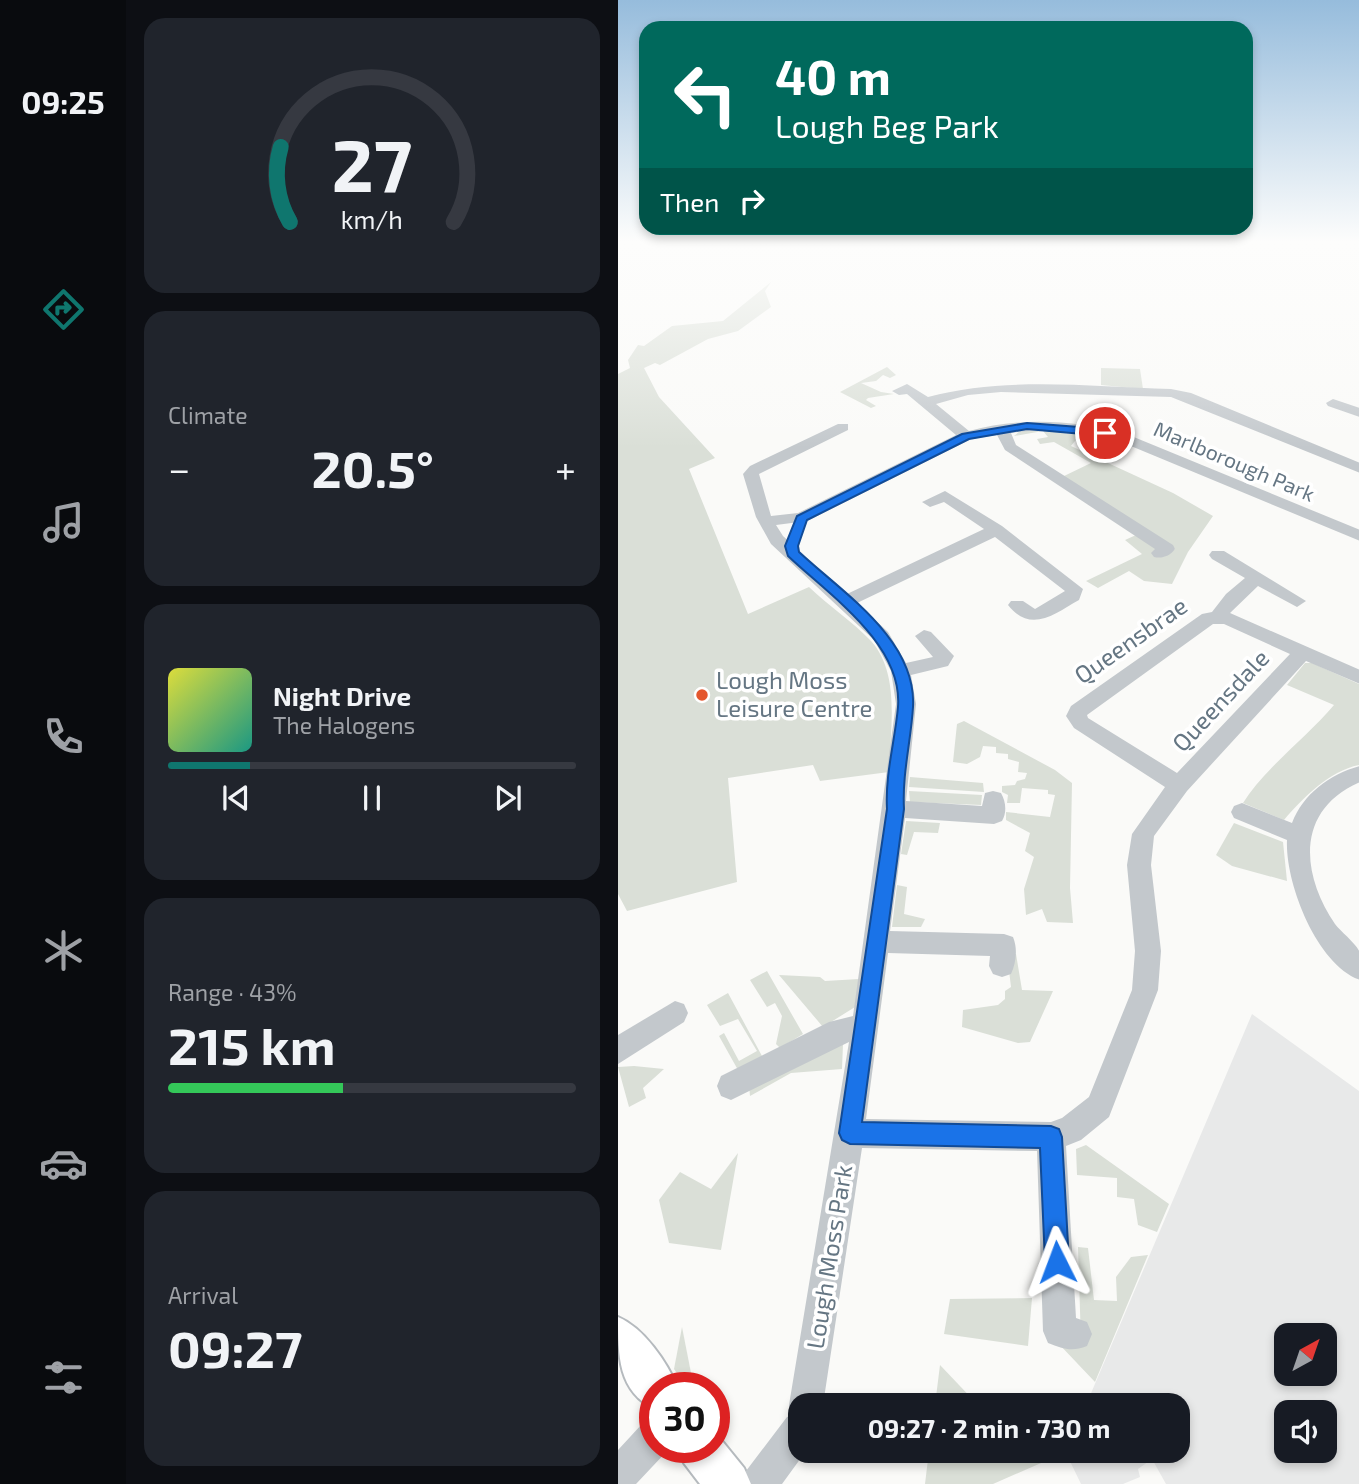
<!DOCTYPE html>
<meta charset="utf-8">
<style>
:root{--surface:#171b24;--page:#20242c;--text:#f1f3f6;--muted:#9ea1a6;--line:#363941;--accent:#0f766e}
body{margin:0;font-family:"Exo 2",sans-serif;background:var(--page);color:var(--text);height:100vh;display:flex;flex-direction:column;font-size:26px;white-space:nowrap}
*{box-sizing:border-box;margin:0}
p{font-size:23px;color:var(--muted)}
.icon{flex:none;width:38px;height:38px;fill:none;stroke:currentColor;stroke-width:2;stroke-linecap:round;stroke-linejoin:round}
.map{position:relative;flex:1;overflow:hidden}
.details{display:flex;flex-direction:column;gap:18px;padding:18px;background:#0d0f14;width:492px}
.details>*{flex:none}
.top-card{position:absolute;left:21px;top:21px;width:614px;height:214px;border-radius:21px;box-shadow:0 4px 10px #0003;background:#00695c;color:#fff;overflow:hidden}
.needle{width:46px;rotate:40deg}
.fabs{position:absolute;left:656px;top:1323px;display:grid;gap:14px}
.fabs a{display:grid;place-items:center;width:63px;height:63px;border-radius:14px;background:var(--surface);box-shadow:0 4px 10px #0003;font-size:35px}
.speed{position:absolute;left:21px;top:1372px;display:flex;gap:14px;font-size:35px;font-weight:700;text-align:center}
.speed>*{display:grid;place-content:center;width:91px;height:91px;border-radius:50%;background:var(--surface);box-shadow:0 4px 10px #0003;line-height:1}
.speed .limit{border:10px solid #d22;background:#fff;color:#111}
.pin{position:absolute;display:grid;place-items:center;width:60px;height:60px;color:#fff;margin:-30px;border:4px solid #fff;border-radius:50%;box-shadow:0 2px 7px #0007}
.me{position:absolute;width:77px;margin:-38px;rotate:357deg;stroke-linejoin:round;filter:drop-shadow(0 0 5px #0008)}
.turn{display:flex;align-items:center;gap:24px;height:147px;padding:0 21px;font-size:32px}
.turn .icon{width:91px;height:91px;stroke-width:2.5}
.turn b{display:block;font-size:49px;line-height:60px}
.then{display:flex;align-items:center;height:66px;padding:0 21px;background:#0003;gap:14px;font-size:26px}
.big{font-size:52px;font-weight:700;line-height:1.1}
.details .tile{flex:1;display:flex;flex-direction:column;justify-content:center;gap:10px;min-width:0;padding:0 24px;border-radius:21px;background:var(--page)}
.details .dial{align-items:center;gap:0}
.dial svg{height:182px;overflow:visible;fill:none;stroke:var(--line);stroke-width:7;stroke-linecap:round;text-anchor:middle}
.dial text{fill:var(--text);stroke:none}
.song{display:flex;align-items:center;gap:21px}
.cover{width:84px;height:84px;border-radius:10px;background:linear-gradient(135deg,hsl(60 70% 55%),hsl(170 70% 35%))}
.played{height:7px;border-radius:4px;background:linear-gradient(90deg,var(--accent) 20%,var(--line) 20%)}
.keys{display:flex;justify-content:space-around;direction:ltr}
.heat{display:flex;justify-content:space-between;align-items:center;font-size:38px;direction:ltr}
.charge{height:10px;border-radius:5px;background:linear-gradient(90deg,#34c759 43%,var(--line) 0)}
.trip{position:absolute;left:170px;top:1393px;width:402px;height:70px;border-radius:21px;background:var(--surface);box-shadow:0 4px 10px #0003;font-weight:700;line-height:70px;text-align:center}
main{display:flex;flex:1;min-height:0}
.tab-bar{display:flex;flex-direction:column;width:126px;justify-content:space-around;align-items:center;background:#090b0e;color:var(--muted)}
.tab-bar .icon{width:49px;height:49px}
.tab-bar .selected{color:var(--accent)}
.tab-bar b{font-size:32px;color:var(--text)}
.map>svg:first-child{display:block}
</style>
<main>
<nav class="tab-bar">
<b>09:25</b>
<svg class="icon selected" aria-label="directions" viewBox="0 0 24 24"><path d="M12 3l9 9-9 9-9-9zM9 14v-3h6M13 9l2 2-2 2"/></svg>
<svg class="icon" aria-label="music" viewBox="0 0 24 24"><path d="M9 18V5l10-2v13"/><circle cx="6" cy="18" r="3"/><circle cx="16" cy="16" r="3"/></svg>
<svg class="icon" aria-label="phone" viewBox="0 0 24 24"><path d="M5 4h4l2 5-3 2q2 4 5 5l2-3 5 2v4C11 20 4 13 5 4z"/></svg>
<svg class="icon" aria-label="climate" viewBox="0 0 24 24"><path d="M12 3v18M4 7l16 10M4 17L20 7"/></svg>
<svg class="icon" aria-label="car" viewBox="0 0 24 24"><path d="M5 17H2v-5l4-1 3-4h7l3 4 3 1v5h-3M9 17h6M6 11h13"/><circle cx="7" cy="17" r="2"/><circle cx="17" cy="17" r="2"/></svg>
<svg class="icon" aria-label="filters" viewBox="0 0 24 24"><path d="M4 7h16M4 17h16"/><circle cx="9" cy="7" r="2"/><circle cx="15" cy="17" r="2"/></svg>
</nav>
<section class="details">
<div class="tile dial"><svg viewBox="0 0 100 80">
<path d="M14 69A42 42 0 1 1 86 69"/>
<path d="M14 69A42 42 0 0 1 10 36" stroke="#0f766e"/>
<text x="50" y="56" font-size="32" font-weight="700">27</text>
<text x="50" y="72" font-size="11">km/h</text>
</svg></div>
<div class="tile"><p>Climate</p>
<div class="heat"><a>−</a><b class="big">20.5°</b><a>+</a></div>
</div>
<div class="tile">
<div class="song"><i class="cover"></i><div><b>Night Drive</b><p>The Halogens</p></div></div>
<div class="played"></div>
<div class="keys"><svg class="icon" aria-label="previous" viewBox="0 0 24 24"><path d="M18 5L8 12l10 7zM5 5v14"/></svg><svg class="icon" aria-label="pause" viewBox="0 0 24 24"><path d="M8 5v14M16 5v14"/></svg><svg class="icon" aria-label="next" viewBox="0 0 24 24"><path d="M6 5l10 7-10 7zM19 5v14"/></svg></div>
</div>
<div class="tile"><p>Range · 43%</p><b class="big">215 km</b><div class="charge"></div></div>
<div class="tile"><p>Arrival</p><b class="big">09:27</b></div>
</section>
<div class="map">
<svg width="742" height="1484" viewBox="0 0 742 1484">
<rect width="100%" height="100%" fill="#fafaf8"/>
<path fill="#e8e9e9" fill-rule="evenodd" d="M634 1014 741 1091V1484H548L534 1459 520 1469 522 1477 505 1484H463L447 1451H560V1405H468ZM668 1335H707V1374H668ZM668 1412H707V1451H668Z"/>
<g fill="#dadfd7">
<path d="M153 282 147 291 153 307 120 331 90 339 42 365 37 363 26 368 41 397 97 458 71 469 130 614 191 587C211 606 234 621 253 641 283 674 272 731 271 772L202 781 195 765 110 778 119 882 9 911 0 894V374L12 368 10 360 20 345 26 346 54 326 105 321Z"/>
<path d="M269 367 278 375 272 378 265 375 258 381 243 383 263 392 276 394 250 398 248 400 258 406 253 408 222 392Z"/>
<path d="M483 368 522 369 525 389 483 385Z"/>
<path d="M423 429 465 431 453 446 555 493 595 516 570 552 554 584 526 581 511 571 480 588 468 581 524 554 507 540 518 535 538 547 536 552 545 557 557 549 444 477 473 463 436 442 422 444 419 439 430 437 425 431 396 436 402 431Z"/>
<path d="M687 663H694L741 684V765C711 771 685 798 666 820L625 803C646 769 688 738 716 705L669 685Z"/>
<path d="M346 721 437 770 454 783 452 888 455 923 429 922 424 909 408 915 406 889 416 857 407 851 412 833 388 820V812L432 817 437 795 430 794V790L404 788 402 803H389L390 795 384 792V786L397 785 399 781 407 779 409 773 400 772 401 762 390 759V754L378 753V747L365 746 362 757 349 764 335 762 339 724Z"/>
<path d="M292 777 365 783 366 792 291 787Z"/>
<path d="M291 791 364 795 363 805 292 802Z"/>
<path d="M288 821 322 823 320 833 296 832 289 855 283 854Z"/>
<path d="M616 823 665 842 669 881 614 866 598 855Z"/>
<path d="M279 885 289 887 286 914 307 919 303 927H274Z"/>
<path d="M389 954H398L404 990 435 991 412 1042 400 1043 344 1027 345 1010 380 1005 387 999V991L393 987Z"/>
<path d="M149 971 185 1034 162 1048 158 1044 164 1016 157 1003 149 1007 132 980Z"/>
<path d="M161 975 202 977 207 981 241 979 237 1007 205 1027Z"/>
<path d="M110 993 144 1056 120 1070 101 1036 106 1033 121 1061 139 1051 120 1019 102 1026 89 1005Z"/>
<path d="M225 1044 224 1069 173 1073 132 1096 131 1086Z"/>
<path d="M16 1066 46 1069 25 1088 28 1098 11 1107 0 1067Z"/>
<path d="M468 1145 551 1204 539 1232 520 1225 516 1199 499 1197V1178L459 1175 458 1149Z"/>
<path d="M120 1153 103 1250 51 1243 41 1200 62 1172 93 1189Z"/>
<path d="M460 1247 470 1248 476 1300 499 1301 498 1277 513 1257 530 1255 477 1382 440 1343 463 1342Z"/>
<path d="M414 1298 410 1346 326 1334 332 1299Z"/>
<path d="M64 1327 74 1378 67 1385 56 1369Z"/>
<path d="M322 1365 360 1405H317Z"/>
<path d="M311 1451H393L401 1457 412 1451 446 1453 375 1484H307Z"/>
</g>
<g fill="none" stroke-linecap="round" stroke-linejoin="round">
<defs>
<g id="major">
<path d="M0 1317C26 1328 49 1362 60 1388H37V1409C0 1392 0 1355 0 1317Z"/>
<path d="M96 1431 126 1468 133 1484H82L66 1463 60 1447H96Z"/>
</g>
</defs>
<use href="#major" stroke="#b5babe" stroke-width="4"/>
<g fill="#c3c8cc" fill-rule="evenodd">
<path d="M289 384 310 397C389 376 472 387 553 389L573 393 742 463V473L553 397 383 392 350 395 318 404 351 431C401 417 456 420 506 433L742 530V541L496 439C463 431 426 428 393 433L398 445 555 545 557 549C552 556 544 559 536 557L533 553 537 549 387 450 379 435 353 439 189 521 158 525 165 536 229 594 366 529 326 502 312 507 304 502 327 491 384 526 465 589 461 600C436 614 413 634 390 605L393 601H405L417 609 447 591 377 537 239 603 270 632 288 663 315 657 297 636 306 630 313 632 336 656 330 666 293 675 298 704 288 801 364 806 367 793 375 791 383 793C388 802 389 812 384 821L376 824 287 818 272 931 386 934 395 937C400 949 398 963 393 974L384 977 375 974 371 966 372 956 270 953 248 1119 433 1122 444 1118 471 1097 514 990 517 951 509 865 514 834 547 787 456 728 448 716 453 706 584 614 594 612 608 594 627 578 594 559 591 555 594 551H606L688 601 679 607 640 586 612 613 742 670V684L688 661 569 791 536 836 533 865 543 951 540 990 491 1117 463 1140 448 1146 458 1318 469 1322 474 1334 469 1346C454 1352 445 1349 430 1343L425 1331 419 1151 244 1148 205 1405H182V1451H188L164 1484H123L128 1471 169 1417 175 1415 171 1405 231 1042 113 1100 103 1096 99 1086 103 1076 211 1022 235 1016 278 704 273 671 256 640 153 544 138 517 125 474 132 466 220 424H230V430L141 474 153 516 180 513 338 435 289 394 281 395 274 391ZM595 624H606L672 654 559 773 470 718 469 715Z"/>
<path d="M715 399 742 408V417L710 406 708 403Z"/>
<path d="M742 766V782C677 810 683 874 717 924 723 932 739 944 742 953 742 960 742 972 742 980 698 964 667 882 669 840L616 818 613 812 616 806 624 803 674 823C685 794 712 774 742 766Z"/>
<path d="M57 1001 66 1004 70 1013 66 1022 0 1064V1035Z"/>
<path d="M37 1419V1447H51L50 1450 18 1484H0V1450L24 1424Z"/>
</g>
<use href="#major" fill="#fff" fill-rule="evenodd"/>
</g>
<linearGradient id="sky" x2="0" y2="1"><stop stop-color="#96bcdc"/><stop offset="0.54" stop-color="#fdfdfc"/><stop offset="1" stop-color="#fdfdfc" stop-opacity="0"/></linearGradient>
<rect width="742" height="448" fill="url(#sky)"/>
<path fill="#1a73e8" stroke="#114b97" stroke-width="2" d="M409 423 487 429 493 433 487 436 409 429 351 439 189 520 180 546 181 552C225 593 299 640 295 707 293 741 284 774 286 809L244 1122 433 1126 441 1129 444 1137 451 1262 448 1271 439 1274 431 1271 427 1262 422 1148 232 1144 224 1140 221 1133 269 809C267 774 277 741 280 707 285 644 211 595 170 556L167 546 179 516 344 434Z"/>
<circle fill="#e4572e" stroke="#fff" stroke-width="2.5" cx="84" cy="695" r="7"/>
<g text-anchor="middle" stroke-width="7" stroke-linejoin="round" paint-order="stroke">
<g font-size="21" fill="#657683" stroke="#fff">
<text transform="translate(616 462) rotate(23)" y="7">Marlborough Park</text>
</g>
<g font-size="24" fill="#657683" stroke="#fff">
<text transform="translate(513 641) rotate(-35)" y="8">Queensbrae</text>
<text transform="translate(603 701) rotate(-47)" y="8">Queensdale</text>
<text transform="translate(212 1257) rotate(-81)" y="8">Lough Moss Park</text>
</g>
<g font-size="24" fill="#657683" stroke="#fff" text-anchor="start">
<text x="98" y="689">Lough Moss<tspan x="98" dy="28">Leisure Centre</tspan></text>
</g>
</g>
</svg>
<div class="fabs">
<a><svg class="needle" viewBox="-14 -14 28 28"><path d="M0-13l5 13h-10z" fill="#e53935"/><path d="M0 13l5-13h-10z" fill="#9ea1a6"/></svg></a>
<a><svg class="icon" aria-label="sound" viewBox="0 0 24 24"><path d="M4 9h4l5-4v14l-5-4H4zM17 9q2 3 0 6"/></svg></a>
</div>
<div class="speed"><div class="limit">30</div></div>
<div class="pin" style="left:487px;top:433px;background:#d93025"><svg class="icon" aria-label="arrive" viewBox="0 0 24 24"><path d="M6 21V4h12l-3 4 3 4H6"/></svg></div>
<svg class="me" style="left:439px;top:1262px" viewBox="-20 -20 40 40"><path d="M0-17L14 15 0 8-14 15z" fill="#1a73e8" stroke="#fff" stroke-width="4"/></svg>
<div class="trip">09:27 · 2 min · 730 m</div>
<div class="top-card">
<div class="turn"><svg class="icon" aria-label="left" viewBox="0 0 24 24"><path d="M17 20v-9H6M10 6l-5 5 5 5"/></svg><div><b>40 m</b>Lough Beg Park</div></div>
<div class="then">Then<svg class="icon" aria-label="right" viewBox="0 0 24 24"><path d="M7 20v-9h11M14 6l5 5-5 5"/></svg></div>
</div>
</div>
</main>
